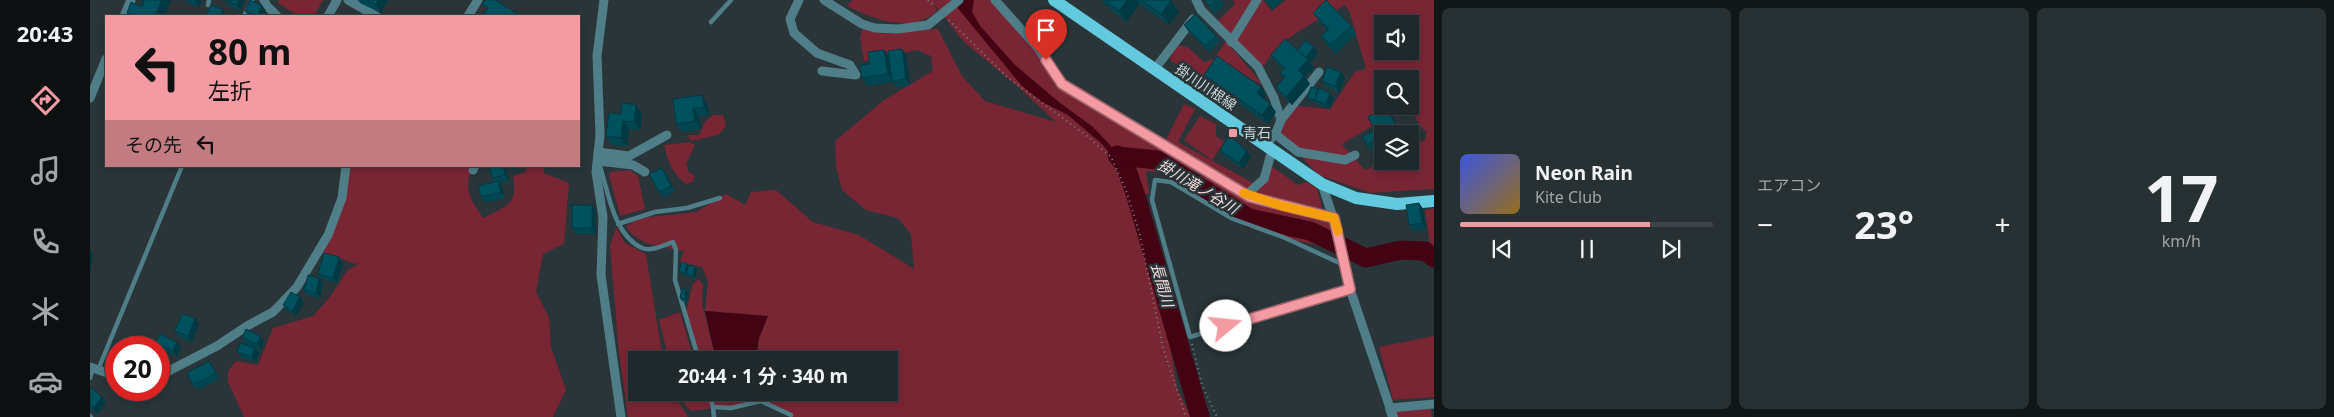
<!DOCTYPE html>
<html lang="ja">
<meta charset="utf-8">
<style>
:root{--surface:#1f282a;--page:#273032;--text:#f1f3f6;--muted:#a1a6a8;--line:#3c4447;--accent:#f49aa3}
body{margin:0;font-family:"Noto Sans","Noto Sans JP",sans-serif;background:var(--page);color:var(--text);height:100vh;display:flex;flex-direction:column;font-size:19px;white-space:nowrap}
*{box-sizing:border-box;margin:0}
p{font-size:16px;color:var(--muted)}
.icon{flex:none;width:28px;height:28px;fill:none;stroke:currentColor;stroke-width:2;stroke-linecap:round;stroke-linejoin:round}
.map{position:relative;flex:1;overflow:hidden}
.drawer{display:flex;flex-direction:column;gap:8px;padding:8px;background:#111617;width:900px}
.drawer>*{flex:none}
.top-card{position:absolute;left:15px;top:15px;width:475px;height:152px;border-radius:0px;box-shadow:0 2px 8px #0003,0 0 0 1px var(--line);background:#f49aa3;color:#111;overflow:hidden}
.buttons{position:absolute;left:1284px;top:15px;display:grid;gap:10px}
.buttons a{display:grid;place-items:center;width:45px;height:45px;border-radius:0px;background:var(--surface);box-shadow:0 2px 8px #0003,0 0 0 1px var(--line);font-size:25px}
.speed{position:absolute;left:15px;top:336px;display:flex;gap:10px;font-size:25px;font-weight:700;text-align:center}
.speed>*{display:grid;place-content:center;width:65px;height:65px;border-radius:50%;background:var(--surface);box-shadow:0 2px 8px #0003,0 0 0 1px var(--line);line-height:1}
.speed .limit{border:8px solid #d22;background:#fff;color:#111}
.pin{position:absolute;display:grid;place-items:center;width:42px;height:42px;color:#fff;margin:-51px -21px;border-radius:50% 50% 50% 0;rotate:-45deg;box-shadow:0 0 5px #0007}
.pin .icon{rotate:45deg}
.me{position:absolute;width:55px;margin:-28px;rotate:73deg;stroke-linejoin:round;filter:drop-shadow(0 0 4px #0008)}
.turn{display:flex;align-items:center;gap:18px;height:105px;padding:0 20px;font-size:22px}
.turn .icon{width:65px;height:65px;stroke-width:2.5}
.turn b{display:block;font-size:35px;line-height:42px}
.then{display:flex;align-items:center;height:48px;padding:0 20px;background:#0003;gap:10px;font-size:19px}
.big{font-size:38px;font-weight:700;line-height:1.1}
.drawer .widget{flex:1;display:flex;flex-direction:column;justify-content:center;gap:8px;min-width:0;padding:0 18px;border-radius:8px;background:var(--page)}
.drawer .dial{align-items:center;gap:0}
.dial b{font-size:65px;line-height:1}
.song{display:flex;align-items:center;gap:15px}
.cover{width:60px;height:60px;border-radius:8px;background:linear-gradient(135deg,hsl(230 70% 55%),hsl(40 70% 35%))}
.played{height:5px;border-radius:2px;background:linear-gradient(90deg,var(--accent) 75%,var(--line) 75%)}
.keys{display:flex;justify-content:space-around;direction:ltr}
.heat{display:flex;justify-content:space-between;align-items:center;font-size:28px;direction:ltr}
.drawer .tiles{flex:1;display:grid;gap:8px;grid-template-columns:repeat(3,1fr)}
.trip{position:absolute;left:538px;top:351px;width:270px;height:50px;border-radius:0px;background:var(--surface);box-shadow:0 2px 8px #0003,0 0 0 1px var(--line);font-weight:700;line-height:50px;text-align:center}
main{display:flex;flex:1;min-height:0}
.tab-bar{display:flex;flex-direction:column;width:90px;justify-content:space-around;align-items:center;background:#0c1011;color:var(--muted)}
.tab-bar .icon{width:35px;height:35px}
.tab-bar .on{color:var(--accent)}
.tab-bar b{font-size:22px;color:var(--text)}
.map>svg:first-child{display:block}
</style>
<main>
<nav class="tab-bar">
<b>20:43</b>
<svg class="icon on" aria-label="directions" viewBox="0 0 24 24"><path d="M12 3l9 9-9 9-9-9zM9 14v-3h6M13 9l2 2-2 2"/></svg>
<svg class="icon" aria-label="music" viewBox="0 0 24 24"><path d="M9 18V5l10-2v13"/><circle cx="6" cy="18" r="3"/><circle cx="16" cy="16" r="3"/></svg>
<svg class="icon" aria-label="phone" viewBox="0 0 24 24"><path d="M5 4h4l2 5-3 2q2 4 5 5l2-3 5 2v4C11 20 4 13 5 4z"/></svg>
<svg class="icon" aria-label="climate" viewBox="0 0 24 24"><path d="M12 3v18M4 7l16 10M4 17L20 7"/></svg>
<svg class="icon" aria-label="car" viewBox="0 0 24 24"><path d="M5 17H2v-5l4-1 3-4h7l3 4 3 1v5h-3M9 17h6M6 11h13"/><circle cx="7" cy="17" r="2"/><circle cx="17" cy="17" r="2"/></svg>
</nav>
<div class="map">
<svg width="1344" height="417" viewBox="0 0 1344 417">
<rect width="100%" height="100%" fill="#293538"/>
<g fill="#782534" fill-rule="evenodd">
<path d="M189 0H233L224 16H209L188 3Z"/>
<path d="M762 0H905L978 83 1073 143 1108 175 1119 178 1074 143 1094 104 1105 109 1088 142 1163 183 1172 176 1158 196 1180 207 1239 223 1245 242 1243 248C1209 241 1174 236 1143 219 1112 202 1094 174 1056 171L1059 193 1046 196 1070 283 1087 388 1101 417H702L673 402 601 411 593 403 612 393H672L650 400 678 393 799 392V360H667L669 338 678 316 615 311 618 282 612 267 590 262 594 251C573 247 547 246 536 226L550 218 606 212 636 194 655 205 661 192 686 190 723 222 769 235 824 269 821 234 808 218 776 210 752 190 746 167 745 141 794 100 843 71 841 56 827 50 774 61 770 38 773 27 805 31 848 29 872 76 895 101 966 122 926 85 874 42 843 3 847 11C822 34 785 20 757 6Z"/>
<path d="M1143 0H1173L1182 11 1196 0H1344V189L1281 193 1229 175 1207 152 1186 138 1194 118 1208 106 1240 109 1265 72 1276 69 1260 13 1255 5C1230 20 1185 39 1174 67L1127 22 1145 4ZM1292 24H1320V51H1292ZM1292 79H1320L1318 106 1334 131 1337 129 1335 140 1320 147V161H1296L1275 170 1252 144 1316 106H1292Z"/>
<path d="M1136 41 1174 86 1132 63 1114 85 1079 59 1088 45 1099 48 1114 62 1123 60Z"/>
<path d="M623 115H633L636 126 628 135 601 141 597 135H609L615 122Z"/>
<path d="M1110 116 1126 124V136L1134 142 1122 160 1094 140Z"/>
<path d="M599 142 605 145 596 164 599 172 605 176 602 182 596 184C582 173 578 162 574 145Z"/>
<path d="M1180 165 1208 185 1216 182 1227 188 1234 215 1161 195Z"/>
<path d="M260 166H382C374 192 379 196 393 218 417 205 428 206 423 176L436 172 437 166H454V173L479 183 474 244 453 254 446 292 459 317 461 347 476 390 463 417H154L138 382V371L146 361 168 365 183 328 223 316 240 297 258 270 270 263 266 264 228 251Z"/>
<path d="M540 170 548 176 555 209 530 216 519 175 520 172Z"/>
<path d="M1344 208V250L1340 245 1335 210Z"/>
<path d="M526 227 535 243 556 254 573 360H546V392L583 393 598 417H538L529 354 520 246Z"/>
<path d="M608 279 613 284 612 303 626 360H610L595 316 603 284Z"/>
<path d="M590 312 604 360H579L569 320Z"/>
<path d="M1344 336V397L1303 400 1289 347Z"/>
<path d="M1341 408 1342 417H1307L1306 412Z"/>
</g>
<g fill="#430313">
<path d="M861 0H884L882 12 891 27 925 65 970 103 1003 127 1036 162 1043 181 1012 144 978 115 952 102 932 86Z"/>
<path d="M615 311 678 316 669 338 665 360H626Z"/>
</g>
<g fill="none" stroke-linecap="round" stroke-linejoin="round">
<g stroke="#430313" stroke-width="19">
<path d="M1027 155 1035 165 1046 196 1110 417"/>
<path d="M1028 156 1067 160 1159 218 1220 231 1276 258 1311 250 1335 251 1344 258"/>
</g>
<g stroke="#788284" stroke-width="2" stroke-dasharray="1 4" stroke-linecap="butt">
<path d="M838 0 845 7"/>
<path d="M859 20 917 77 997 136 1021 157 1036 190 1050 235 1073 348 1096 417"/>
<path d="M1102 344 1112 385 1127 417"/>
</g>
<g stroke="#507e88" stroke-width="4.5">
<path d="M118 5 119 0"/>
<path d="M154 16 162 0"/>
<path d="M621 22 641 0"/>
<path d="M509 163C518 190 523 235 552 248 561 252 574 245 583 242L586 250 585 280 609 360"/>
<path d="M528 224 565 212 597 208 630 198"/>
<path d="M1254 265 1193 237 1143 219 1081 182 1065 180 1062 200 1100 337 1260 289"/>
<path d="M8 370 92 166"/>
<path d="M0 378 3 368"/>
<path d="M619 392 623 407 641 408 671 401 701 415"/>
<path d="M623 407 624 417"/>
<path d="M0 416 1 417"/>
</g>
<g stroke="#507e88" stroke-width="9">
<path d="M174 0 177 6 187 16"/>
<path d="M258 0 286 16"/>
<path d="M514 0 507 56 510 135 506 172 513 217 511 275 531 417"/>
<path d="M709 0 700 19 704 33 727 53 760 65 766 75 732 71"/>
<path d="M734 0 772 24 785 28 808 29 838 25 869 0"/>
<path d="M905 0 948 48 972 84 1060 135 1160 197 1244 218"/>
<path d="M1106 0 1111 10 1168 67 1184 98 1191 120 1187 130 1176 146"/>
<path d="M34 16 41 0"/>
<path d="M238 16 247 0"/>
<path d="M378 16 388 0"/>
<path d="M1141 42 1167 0"/>
<path d="M1064 70 1103 19"/>
<path d="M0 98 16 59"/>
<path d="M1191 120 1229 72"/>
<path d="M1185 134 1208 152 1255 160 1265 155"/>
<path d="M508 152 539 156 577 135"/>
<path d="M508 161 543 165 555 172"/>
<path d="M383 170 385 166"/>
<path d="M1232 184 1249 236 1256 277 1300 408 1344 404"/>
<path d="M1156 195 1174 179 1182 150"/>
<path d="M0 367 26 376"/>
<path d="M69 376 127 346 157 326 183 312 207 287 238 235 252 198 256 166"/>
</g>
<path stroke="#507e88" stroke-width="10" d="M1300 408 1303 417"/>
<path stroke="#63c9de" stroke-width="12" d="M964 0 1232 184 1266 198 1307 204 1344 201"/>
</g>
<g fill="#004651">
<path d="M50 0H81L75 16H39L37 13 52 7 53 5Z"/>
<path d="M95 0H112L109 8 97 2Z"/>
<path d="M135 0H155L150 11 139 6Z"/>
<path d="M268 0H298L291 13 270 3Z"/>
<path d="M1012 0H1079L1089 12 1079 25 1050 4 1036 22 1016 5Z"/>
<path d="M1115 0H1131L1134 6 1124 14Z"/>
<path d="M1175 0H1192L1183 9Z"/>
<path d="M155 11H176L174 16H159Z"/>
<path d="M1223 13 1261 26 1266 34 1246 54 1237 45 1231 36 1237 30 1229 21Z"/>
<path d="M1094 25 1126 36 1130 41 1119 52 1098 31Z"/>
<path d="M1224 47 1228 53 1220 63 1224 68 1215 77 1220 84 1202 105 1192 95 1186 87 1194 78 1190 73 1194 70 1187 63 1181 55 1208 51Z"/>
<path d="M816 55 820 85 806 87 803 82 777 86 772 78 780 64 798 56Z"/>
<path d="M1114 75 1171 87 1176 95 1174 99 1180 104 1186 112 1178 124 1120 83Z"/>
<path d="M1255 78 1249 92 1236 87 1232 81Z"/>
<path d="M1240 93 1244 98 1240 109 1229 105 1227 103 1219 100 1217 98Z"/>
<path d="M583 99 617 104 619 115 609 117 611 129 592 132 586 124Z"/>
<path d="M1296 107 1302 116 1311 134H1292V148L1283 153 1277 145Z"/>
<path d="M552 113 550 130 539 129 537 146 522 145 516 136 531 114Z"/>
<path d="M1130 150 1157 151 1161 157 1153 169 1134 156Z"/>
<path d="M415 166 419 181 410 183 412 186 415 198 395 203 391 197 404 182 402 178Z"/>
<path d="M419 166H434V167L421 170Z"/>
<path d="M572 168 576 173 585 191 573 198 569 192Z"/>
<path d="M1329 203 1333 209 1336 229 1323 231 1319 225Z"/>
<path d="M502 205 506 211V234H486L482 228Z"/>
<path d="M249 257 253 263 247 283 232 279 228 274Z"/>
<path d="M599 266 605 267 607 270 605 279 598 276 597 275V276L591 274 589 271Z"/>
<path d="M229 278 233 284 230 298 218 296 214 290Z"/>
<path d="M595 289 597 292 598 302 592 301 590 298Z"/>
<path d="M210 297 214 303 206 316 197 311 193 305Z"/>
<path d="M109 324 102 342 89 337 85 331Z"/>
<path d="M170 336 174 341 171 350 156 344 152 338Z"/>
<path d="M87 342 91 347 87 357 69 348 65 343Z"/>
<path d="M165 348 169 353 166 362 151 357 147 352Z"/>
<path d="M119 361 123 367 130 379 107 390 103 385Z"/>
<path d="M0 389 12 397 16 403 7 414 0 409Z"/>
</g>
<g fill="#003942">
<path d="M72 0H81L75 16H65Z"/>
<path d="M106 0H112L109 8 105 2Z"/>
<path d="M149 0H155L150 11 146 5Z"/>
<path d="M288 0H298L291 13 286 5Z"/>
<path d="M1037 0H1047L1050 4 1036 22 1029 11Z"/>
<path d="M1081 1 1089 12 1079 25 1071 14Z"/>
<path d="M172 5 176 11 174 16H167Z"/>
<path d="M133 10 137 16H130Z"/>
<path d="M1224 47 1228 53 1220 63 1216 57Z"/>
<path d="M812 49 816 55 820 85 816 79Z"/>
<path d="M794 50 800 58 803 81 798 74Z"/>
<path d="M1218 60 1224 68 1215 77 1220 84 1202 105 1196 97 1208 70Z"/>
<path d="M1251 72 1255 78 1249 92 1245 86Z"/>
<path d="M1171 87 1176 95 1173 102 1167 93Z"/>
<path d="M1240 93 1244 98 1240 109 1236 104Z"/>
<path d="M612 95 617 104 619 115 614 107Z"/>
<path d="M1180 104 1186 112 1178 124 1172 115Z"/>
<path d="M546 105 552 113 550 130 544 122Z"/>
<path d="M1296 107 1302 116 1311 134 1307 128Z"/>
<path d="M603 108 609 117 611 129 605 121Z"/>
<path d="M533 121 539 129 537 146 531 138Z"/>
<path d="M1157 151 1161 157 1153 169 1149 163Z"/>
<path d="M413 166H415L419 181 415 175Z"/>
<path d="M572 168 576 173 585 191 581 186Z"/>
<path d="M408 181 412 186 415 198 411 192Z"/>
<path d="M1329 203 1333 209 1336 229 1332 223Z"/>
<path d="M502 205 506 211V234L502 228Z"/>
<path d="M0 250 3 255 0 272Z"/>
<path d="M249 257 253 263 247 283 243 278Z"/>
<path d="M597 264 599 267 596 274 597 276 595 273Z"/>
<path d="M605 267 607 270 605 279 603 276Z"/>
<path d="M229 278 233 284 230 298 226 293Z"/>
<path d="M595 289 597 292 598 302 596 299Z"/>
<path d="M210 297 214 303 206 316 202 311Z"/>
<path d="M105 318 109 324 102 342 98 336Z"/>
<path d="M170 336 174 341 171 350 167 344Z"/>
<path d="M87 342 91 347 87 357 83 351Z"/>
<path d="M165 348 169 353 166 362 162 357Z"/>
<path d="M71 355 73 358 69 368V361Z"/>
<path d="M12 397 16 403 7 414 3 408Z"/>
</g>
<g fill="#00515e" stroke="#003942">
<path d="M50 0H72L65 16H45L37 13 41 2 52 7 54 2Z"/>
<path d="M135 0H149L146 5Z"/>
<path d="M160 0 172 5 167 16 155 11Z"/>
<path d="M276 0H288L286 5Z"/>
<path d="M395 0H406L429 15 428 16H393L398 8 392 4Z"/>
<path d="M1015 0H1037L1029 11Z"/>
<path d="M1052 0H1079L1081 1 1071 14Z"/>
<path d="M1115 0H1126L1119 6Z"/>
<path d="M1236 0 1261 26 1240 45 1231 36 1239 29 1223 13Z"/>
<path d="M121 5 133 10 130 16H116Z"/>
<path d="M1105 14 1126 36 1115 46 1094 25Z"/>
<path d="M1195 39 1218 60 1208 70 1214 76 1196 97 1186 87 1195 77 1190 73 1195 68 1181 55Z"/>
<path d="M1216 40 1224 47 1216 57 1207 50Z"/>
<path d="M812 49 816 79 802 81 798 51Z"/>
<path d="M794 50 798 74 772 78 770 65 780 64 778 52Z"/>
<path d="M1127 56 1171 87 1167 93 1180 104 1172 115 1114 75Z"/>
<path d="M1237 67 1251 72 1245 86 1232 81Z"/>
<path d="M1221 87 1228 89 1225 100 1217 98Z"/>
<path d="M1229 88 1240 93 1236 104 1225 100Z"/>
<path d="M612 95 614 107 603 108 605 121 586 124 583 99Z"/>
<path d="M532 103 546 105 544 122 533 121 531 138 516 136 519 113 531 114Z"/>
<path d="M1296 107 1307 128 1297 134H1292V136L1277 145 1272 137 1285 130 1278 117Z"/>
<path d="M1139 135 1157 151 1149 163 1130 150Z"/>
<path d="M399 166H413L415 175 402 178Z"/>
<path d="M572 168 581 186 569 192 559 174Z"/>
<path d="M408 181 411 192 391 197 388 186Z"/>
<path d="M1329 203 1332 223 1319 225 1316 205Z"/>
<rect x="482" y="205" width="20" height="23"/>
<path d="M234 253 249 257 243 278 228 274Z"/>
<path d="M592 262 597 264 595 273 589 271Z"/>
<path d="M599 265 605 267 603 276 596 274Z"/>
<path d="M218 275 229 278 226 293 214 290Z"/>
<path d="M592 288 595 289 596 299 590 298Z"/>
<path d="M201 292 210 297 202 311 193 305Z"/>
<path d="M92 314 105 318 98 336 85 331Z"/>
<path d="M156 329 170 336 167 344 152 338Z"/>
<path d="M70 334 87 342 83 351 65 343Z"/>
<path d="M38 340 54 345 53 348H36Z"/>
<path d="M150 343 165 348 162 357 147 352Z"/>
<path d="M26 348V357L24 356Z"/>
<path d="M119 361 126 373 103 385 97 373Z"/>
<path d="M1 388 12 397 3 408 0 406V389Z"/>
</g>
<g fill="none" stroke-linecap="round" stroke-linejoin="round">
<defs>
<path id="route" d="M956 60 972 84 1160 197 1244 218 1260 289 1136 326"/>
</defs>
<use href="#route" stroke="#9f646a" stroke-width="12"/>
<use href="#route" stroke="#f49aa3" stroke-width="9"/>
<path stroke="#f59e0b" stroke-width="9" d="M1154 193 1192 206 1244 218 1248 231"/>
</g>
<rect fill="#f49aa3" stroke="#293538" stroke-width="2" x="1138" y="128" width="10" height="10" rx="2.5"/>
<g text-anchor="middle" stroke-width="5" stroke-linejoin="round" paint-order="stroke">
<g font-size="14" fill="#d0d7d9" stroke="#293538">
<text transform="translate(1116 87) rotate(34)" y="5">掛川川根線</text>
</g>
<g font-size="14" fill="#d0d7d9" stroke="#293538" text-anchor="start">
<text x="1153" y="138">青石</text>
</g>
<g font-size="15" font-style="italic" fill="#f6dbdd" stroke="#293538">
<text transform="translate(1108 187) rotate(31)" y="5">掛川滝ノ谷川</text>
<text transform="translate(1072 285) rotate(74)" y="5">長間川</text>
</g>
</g>
</svg>
<div class="buttons">
<a><svg class="icon" aria-label="sound" viewBox="0 0 24 24"><path d="M4 9h4l5-4v14l-5-4H4zM17 9q2 3 0 6"/></svg></a>
<a><svg class="icon" aria-label="search" viewBox="0 0 24 24"><circle cx="10" cy="10" r="6"/><path d="M15 15l6 6"/></svg></a>
<a><svg class="icon" aria-label="layers" viewBox="0 0 24 24"><path d="M12 4l9 5-9 5-9-5zM3 14l9 5 9-5"/></svg></a>
</div>
<div class="speed"><div class="limit">20</div></div>
<div class="pin" style="left:956px;top:60px;background:#d93025"><svg class="icon" aria-label="arrive" viewBox="0 0 24 24"><path d="M6 21V4h12l-3 4 3 4H6"/></svg></div>
<svg class="me" style="left:1136px;top:326px" viewBox="-20 -20 40 40"><circle r="19" fill="#fff"/><path d="M0-13L10 11 0 6-10 11z" fill="#f49aa3"/></svg>
<div class="trip">20:44 · 1 分 · 340 m</div>
<div class="top-card">
<div class="turn"><svg class="icon" aria-label="left" viewBox="0 0 24 24"><path d="M17 20v-9H6M10 6l-5 5 5 5"/></svg><div><b>80 m</b>左折</div></div>
<div class="then">その先<svg class="icon" aria-label="left" viewBox="0 0 24 24"><path d="M17 20v-9H6M10 6l-5 5 5 5"/></svg></div>
</div>
</div>
<section class="drawer">
<div class="tiles">
<div class="widget">
<div class="song"><i class="cover"></i><div><b>Neon Rain</b><p>Kite Club</p></div></div>
<div class="played"></div>
<div class="keys"><svg class="icon" aria-label="previous" viewBox="0 0 24 24"><path d="M18 5L8 12l10 7zM5 5v14"/></svg><svg class="icon" aria-label="pause" viewBox="0 0 24 24"><path d="M8 5v14M16 5v14"/></svg><svg class="icon" aria-label="next" viewBox="0 0 24 24"><path d="M6 5l10 7-10 7zM19 5v14"/></svg></div>
</div>
<div class="widget"><p>エアコン</p>
<div class="heat"><a>−</a><b class="big">23°</b><a>+</a></div>
</div>
<div class="widget dial"><b>17</b><p>km/h</p></div>
</div>
</section>
</main>
